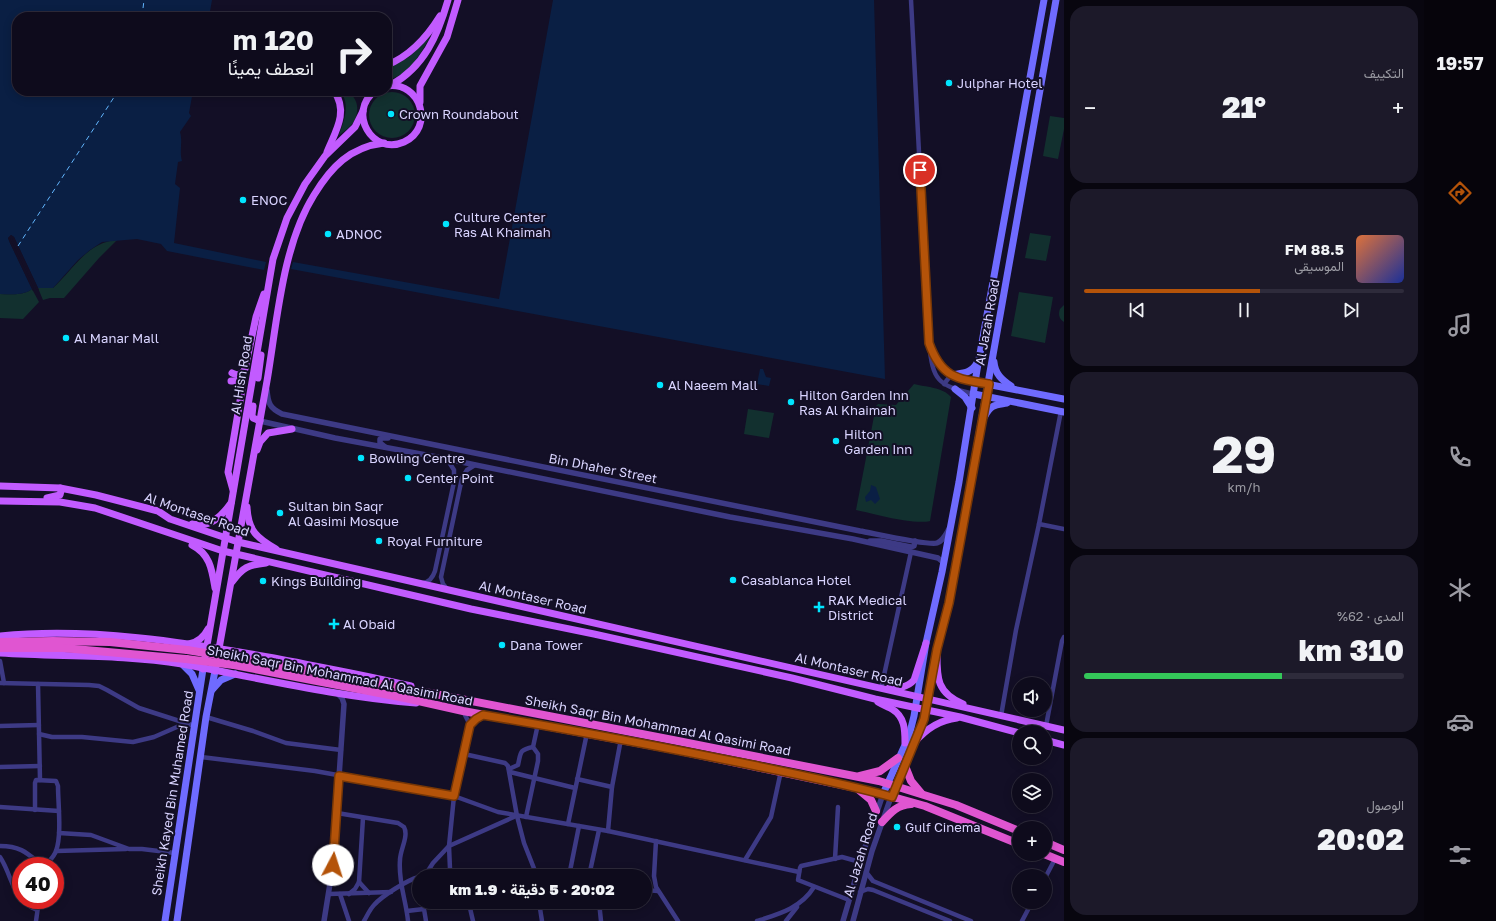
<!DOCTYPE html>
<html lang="ar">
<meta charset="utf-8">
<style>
:root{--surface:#0e0b1c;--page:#1c1929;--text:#f1f3f6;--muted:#9b9ba3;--line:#2e2b3b;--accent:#b45309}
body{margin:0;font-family:"Golos Text",Vazirmatn,sans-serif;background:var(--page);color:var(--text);direction:rtl;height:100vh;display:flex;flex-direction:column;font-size:15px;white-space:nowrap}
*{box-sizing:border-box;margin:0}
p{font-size:13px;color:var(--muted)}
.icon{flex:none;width:22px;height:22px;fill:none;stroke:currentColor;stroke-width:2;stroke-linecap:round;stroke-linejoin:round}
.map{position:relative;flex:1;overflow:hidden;direction:ltr}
.sheet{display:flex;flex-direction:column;gap:6px;padding:6px;background:#08060f;width:360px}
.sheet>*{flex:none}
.guide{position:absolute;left:12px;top:12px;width:380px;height:84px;border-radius:16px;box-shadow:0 2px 10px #0003,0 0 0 1px var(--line);direction:rtl;background:#0e0b1c;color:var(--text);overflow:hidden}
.tools{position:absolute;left:1012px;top:677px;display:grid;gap:8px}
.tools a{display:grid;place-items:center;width:40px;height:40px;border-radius:50%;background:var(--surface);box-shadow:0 2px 10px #0003,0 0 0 1px var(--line);font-size:20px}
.speed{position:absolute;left:12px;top:857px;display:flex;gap:8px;font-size:20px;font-weight:700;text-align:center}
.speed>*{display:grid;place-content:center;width:52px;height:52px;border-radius:50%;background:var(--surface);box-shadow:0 2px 10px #0003,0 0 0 1px var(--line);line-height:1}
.speed .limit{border:6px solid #d22;background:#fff;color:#111}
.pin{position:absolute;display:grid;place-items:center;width:34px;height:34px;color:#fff;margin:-17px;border:2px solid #fff;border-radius:50%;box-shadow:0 1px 4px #0007}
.me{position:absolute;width:44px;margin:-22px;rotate:5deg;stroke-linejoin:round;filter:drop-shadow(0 0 3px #0008)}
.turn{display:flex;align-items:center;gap:14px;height:84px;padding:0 12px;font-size:18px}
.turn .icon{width:52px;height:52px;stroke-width:2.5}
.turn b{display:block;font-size:28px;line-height:34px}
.big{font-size:30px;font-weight:800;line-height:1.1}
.sheet .card{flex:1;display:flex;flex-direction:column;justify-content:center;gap:6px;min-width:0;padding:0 14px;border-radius:16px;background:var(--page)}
.sheet .dial{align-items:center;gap:0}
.dial b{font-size:52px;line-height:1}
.song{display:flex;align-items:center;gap:12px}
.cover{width:48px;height:48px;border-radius:6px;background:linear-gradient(135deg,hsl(20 70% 55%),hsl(230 70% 35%))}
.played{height:4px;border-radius:2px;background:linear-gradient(90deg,var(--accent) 55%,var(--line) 55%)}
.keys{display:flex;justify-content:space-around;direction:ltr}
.heat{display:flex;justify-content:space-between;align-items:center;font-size:22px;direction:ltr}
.charge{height:6px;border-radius:3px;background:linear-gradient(90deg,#34c759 62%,var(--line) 0)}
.trip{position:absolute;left:412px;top:869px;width:240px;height:40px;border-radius:20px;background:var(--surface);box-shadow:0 2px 10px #0003,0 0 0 1px var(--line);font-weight:800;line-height:40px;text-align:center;direction:rtl}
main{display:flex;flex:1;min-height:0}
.tabs{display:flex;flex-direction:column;width:72px;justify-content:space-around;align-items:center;background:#06040b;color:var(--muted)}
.tabs .icon{width:28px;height:28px}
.tabs .selected{color:var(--accent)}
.tabs b{font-size:18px;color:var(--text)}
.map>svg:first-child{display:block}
</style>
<main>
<nav class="tabs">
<b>19:57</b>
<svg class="icon selected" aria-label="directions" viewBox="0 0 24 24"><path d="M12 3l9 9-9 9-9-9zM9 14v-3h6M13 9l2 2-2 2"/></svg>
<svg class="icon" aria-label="music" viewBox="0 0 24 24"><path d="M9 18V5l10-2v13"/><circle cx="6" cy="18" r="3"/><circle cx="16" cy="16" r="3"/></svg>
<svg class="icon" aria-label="phone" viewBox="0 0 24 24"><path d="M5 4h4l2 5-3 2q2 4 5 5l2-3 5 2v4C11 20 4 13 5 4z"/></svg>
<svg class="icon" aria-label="climate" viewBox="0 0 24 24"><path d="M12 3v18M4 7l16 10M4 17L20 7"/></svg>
<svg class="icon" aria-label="car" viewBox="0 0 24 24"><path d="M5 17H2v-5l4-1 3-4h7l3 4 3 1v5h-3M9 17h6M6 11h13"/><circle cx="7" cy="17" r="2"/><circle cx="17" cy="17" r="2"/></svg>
<svg class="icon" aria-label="filters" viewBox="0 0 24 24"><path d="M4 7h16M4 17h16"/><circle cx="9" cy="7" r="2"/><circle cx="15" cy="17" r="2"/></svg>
</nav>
<section class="sheet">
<div class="card"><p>التكييف</p>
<div class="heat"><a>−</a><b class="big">21°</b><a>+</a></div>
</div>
<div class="card">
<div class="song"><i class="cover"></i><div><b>88.5 FM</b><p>الموسيقى</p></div></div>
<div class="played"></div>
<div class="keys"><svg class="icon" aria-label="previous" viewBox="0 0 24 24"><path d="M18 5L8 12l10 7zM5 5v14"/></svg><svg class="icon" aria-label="pause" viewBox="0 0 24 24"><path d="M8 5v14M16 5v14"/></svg><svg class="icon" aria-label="next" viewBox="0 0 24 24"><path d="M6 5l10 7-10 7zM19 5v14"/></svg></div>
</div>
<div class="card dial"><b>29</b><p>km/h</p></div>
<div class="card"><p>المدى · 62%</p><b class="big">310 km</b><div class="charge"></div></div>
<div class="card"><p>الوصول</p><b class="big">20:02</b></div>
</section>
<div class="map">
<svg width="1064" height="921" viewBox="0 0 1064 921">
<rect width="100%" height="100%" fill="#130f26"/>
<g fill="#12302f">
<path d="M430 37C420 55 408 76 387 80V69L409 57Z"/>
<path d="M340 91C355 91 361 106 355 119 352 126 345 131 339 135 344 121 351 104 340 91Z"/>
<circle cx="392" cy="115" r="23"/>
<path d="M1050 116 1064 118V129L1058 159 1043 156Z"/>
<path d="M1030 233 1051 236 1046 261 1025 258Z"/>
<path d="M117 240 99 258 64 298H50L43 300 38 288H53C73 270 87 242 117 240Z"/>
<path d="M32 289 39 302 23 319 0 318V294C11 294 23 296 32 289Z"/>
<path d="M1019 292 1053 297 1045 343 1011 336Z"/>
<path d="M1064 305V322C1059 319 1058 314 1060 309Z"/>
<path d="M914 384C925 387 943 387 951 397L930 521C913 525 875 514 856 510L876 406 878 404 896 405Z"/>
<path d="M748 409 774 413 769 438 744 434Z"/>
</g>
<g fill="#0a1f44">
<path d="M0 0H212L209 17H17V91H193L189 113 191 116 180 132C183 142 179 151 182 161L178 162 175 184 180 188 174 243 266 262 264 270 167 251 161 244 137 239 102 242 90 250 78 260 53 288H38L14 237 11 235 8 238 10 243 32 289C23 296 11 294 0 294Z"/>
<path d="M553 0H874L885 379 291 269 293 262 499 299Z"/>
<path d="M760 369H763L766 377 771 378 769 386 757 384Z"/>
<path d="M871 485 876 487 880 499 875 504 871 500 866 502 865 497 870 491Z"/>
</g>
<path fill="#130f26" d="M11 235 14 237 39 290 36 289 12 238H10L34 288 33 291 10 243 8 238Z"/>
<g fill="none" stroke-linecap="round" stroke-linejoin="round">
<g stroke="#62b6ff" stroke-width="1" stroke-dasharray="5 4" stroke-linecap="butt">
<path d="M142 17 144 0"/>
<path d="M18 246 118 91"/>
</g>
<g stroke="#3d3a85" stroke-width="4.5">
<path d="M911 0 929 343C933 381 937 385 974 394"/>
<path d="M932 352C939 372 956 378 976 382"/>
<path d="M944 384 951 375"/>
<path d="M1061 411 1039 524 1064 529"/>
<path d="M423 583C430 582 433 577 435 571L454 482V470L447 459"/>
<path d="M447 589 443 584 441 577 462 478 467 470 475 465"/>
<path d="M0 661 4 683"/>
<path d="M0 683 89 685 99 686 107 690 139 708 195 726"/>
<path d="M38 684 40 780"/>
<path d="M881 689 911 552"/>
<path d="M463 711 470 725"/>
<path d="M1001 716 1016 630 1039 524"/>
<path d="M206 717 253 731 286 743 341 750"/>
<path d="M0 726 39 725"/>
<path d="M1046 726 1062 641 1064 637"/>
<path d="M39 734 52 737H82L133 742 154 737 186 723"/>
<path d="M464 754 505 763 508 766 517 816 524 843 537 876"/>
<path d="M201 757 315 771 454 796 498 812 608 831 799 872"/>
<path d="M0 767 40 766"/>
<path d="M509 769 518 765C521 752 519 750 533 747"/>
<path d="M510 772 575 788"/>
<path d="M577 779 612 787"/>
<path d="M0 807 59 811"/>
<path d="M35 810V783L36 780 56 781 58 786C58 803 62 835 56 851 54 857 49 861 45 866"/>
<path d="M337 813 398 823 404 827C409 836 400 850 400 860 398 881 406 900 408 921"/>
<path d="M526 817 538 761V754L533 747 538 724"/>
<path d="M568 824 587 733"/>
<path d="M608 831 612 787 621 739"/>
<path d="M59 833 91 835 129 849H142L175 853"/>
<path d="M656 841 654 876 656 887 678 921"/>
<path d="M0 846C21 846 27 853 43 866"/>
<path d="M56 851 126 849"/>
<path d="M0 857C9 870 11 887 21 899"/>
<path d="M835 859 838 807"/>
<path d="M745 860 771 817 781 771"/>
<path d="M866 872 873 881 971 921"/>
<path d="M422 876 426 874 433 863 449 846 516 816"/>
<path d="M453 876 450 869 449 846 454 796 470 725 476 719 483 715"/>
<path d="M569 876 579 826"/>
<path d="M589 876 599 830"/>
<path d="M1045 878 1055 859"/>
<path d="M359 882 369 893"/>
<path d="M645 890 658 891"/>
<path d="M860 892 868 889 873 890 950 921"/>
<path d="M329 894 391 892"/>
<path d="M340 894 349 921"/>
<path d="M349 894 355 889 359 882 363 818"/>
<path d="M22 900 31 907 37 910"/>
<path d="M849 900 798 880 800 868 801 866 842 857 860 862"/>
<path d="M467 902 470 908 473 921"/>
<path d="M539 902 542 921"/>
<path d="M599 902 601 921"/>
<path d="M407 911 424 909 426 921"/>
<path d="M36 921 39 900"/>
<path d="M364 921C367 916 370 909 374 905 382 896 407 880 419 877"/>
<path d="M757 921C779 914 801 908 814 887"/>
<path d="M786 921 797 907"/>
<path d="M1022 921 1032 902"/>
</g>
<g stroke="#3d3a85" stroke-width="5.5">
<path d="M267 390C268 404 270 408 282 414L860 531C872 533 929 546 937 543 943 541 946 534 949 529"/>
<path d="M260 421 335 438 437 457 730 517 853 539 938 558 944 563"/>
<path d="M385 447 380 443V439L383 438H388"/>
<path d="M870 541H881L911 547 914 546 915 541"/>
<path d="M324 921 333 865 344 704 342 698 337 693"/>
<path d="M843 921 863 853 883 794"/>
<path d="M853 921 872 851 891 797"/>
</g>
<g stroke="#6f6bff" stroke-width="7">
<path d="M994 362C995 374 1002 380 1011 386"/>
<path d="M951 375C962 373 971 374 977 363"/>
<path d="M976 382 1064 399"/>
<path d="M955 389 965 397 972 408"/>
<path d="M974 394 1064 412"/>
<path d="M985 416C991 404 996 405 1007 403"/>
<path d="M182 664 192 674 199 690"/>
<path d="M212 690 221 680 235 674"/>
<path d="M883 794 909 736 914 716 926 643 942 572 959 482 977 370 1044 0"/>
<path d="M891 797 924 719 937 649 949 603 1056 0"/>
<path d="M165 921 203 669"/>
<path d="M177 921 206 717 215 671"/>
</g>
<g stroke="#c25bff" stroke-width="7">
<path d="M387 65C410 56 427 37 440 16"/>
<path d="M391 85C424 67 438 35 448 0"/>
<path d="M375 91C347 112 372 156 404 142 435 128 421 81 387 86"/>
<path d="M420 102V86L447 37 458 0"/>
<path d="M327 152C335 132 349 112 334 91"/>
<path d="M232 373C237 376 242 375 245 369L256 317 264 294"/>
<path d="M258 378 261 355"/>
<path d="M231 381H238L242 386V389L228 472 233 490"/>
<path d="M253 406 252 415 253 418 260 421"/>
<path d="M257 450 260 442 268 433 292 429"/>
<path d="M0 486 60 488 96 495 158 511 170 519 238 542 1064 730"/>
<path d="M47 498 60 495 61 491 60 488"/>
<path d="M0 501 60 502 95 508 223 551 471 609 594 634 792 678 875 699 960 717 1019 733"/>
<path d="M247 507C248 531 257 538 276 549"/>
<path d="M192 524C210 528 221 517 231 503"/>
<path d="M192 545C210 554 212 570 215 588"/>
<path d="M232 582C243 567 248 565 266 563"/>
<path d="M0 636C90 627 186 642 274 658 320 667 366 675 411 686"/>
<path d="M189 644C198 642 204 637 208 629"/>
<path d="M937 649C937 676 935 692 963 704"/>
<path d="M0 653C61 657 122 654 182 664 259 678 338 697 416 703"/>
<path d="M203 669 273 259 287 218 305 184 325 156 355 127 363 111"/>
<path d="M215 671C232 574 250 478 267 381 277 323 282 246 314 195 331 167 350 147 384 143"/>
<path d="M889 688C898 688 907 688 914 680L926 643"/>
<path d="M878 702C883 705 888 707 892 709 905 717 905 730 905 743"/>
<path d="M1045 740 1064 745"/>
<path d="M915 742C926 729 940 720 957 718"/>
</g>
<g stroke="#e055d1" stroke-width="8">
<path d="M0 642 53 641 110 642 187 650"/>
<path d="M0 648H63L186 659"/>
<path d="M236 658 430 693 678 741 879 781 956 805 1019 831"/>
<path d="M234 665 405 698 463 711 675 750 875 792 925 806 1019 844"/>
<path d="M905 766 911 781 921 793"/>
<path d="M860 776 880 771 898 758"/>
<path d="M859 790 871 800 876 811"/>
<path d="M882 822C891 812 897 805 911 804"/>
<path d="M1045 842 1064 850"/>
<path d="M1044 854 1064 862"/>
</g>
<g stroke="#e055d1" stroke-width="8">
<path d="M187 650 236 658"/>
<path d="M186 659 234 665"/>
</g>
</g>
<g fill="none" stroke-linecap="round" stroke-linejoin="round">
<defs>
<path id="route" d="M333 865 339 776 454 796 470 725 476 719 483 715C573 730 663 747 752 765 799 775 846 784 892 797L924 719 937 649 949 603 989 384C956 379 941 377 929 343L920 170"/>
</defs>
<use href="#route" stroke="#753606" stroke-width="10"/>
<use href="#route" stroke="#b45309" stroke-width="7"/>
</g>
<g fill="#00e5ff" stroke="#130f26" stroke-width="1.5">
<circle cx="949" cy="83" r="4"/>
<circle cx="391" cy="114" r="4"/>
<circle cx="243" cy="200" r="4"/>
<circle cx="446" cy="224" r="4"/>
<circle cx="328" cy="234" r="4"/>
<circle cx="66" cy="338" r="4"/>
<circle cx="660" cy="385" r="4"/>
<circle cx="791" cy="402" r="4"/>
<circle cx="836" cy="441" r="4"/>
<circle cx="361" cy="458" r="4"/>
<circle cx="408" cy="478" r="4"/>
<circle cx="280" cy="513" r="4"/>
<circle cx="379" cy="541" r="4"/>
<circle cx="733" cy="580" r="4"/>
<circle cx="263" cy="581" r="4"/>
<path d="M817 601h4v4h4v4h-4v4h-4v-4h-4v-4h4z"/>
<path d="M332 618h4v4h4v4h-4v4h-4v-4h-4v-4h4z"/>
<circle cx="502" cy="645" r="4"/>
<circle cx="897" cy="827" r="4"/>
</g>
<g text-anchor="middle" stroke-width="4" stroke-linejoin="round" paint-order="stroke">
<g font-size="13" fill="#d9d4ff" stroke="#130f26" text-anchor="start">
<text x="957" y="88">Julphar Hotel</text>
<text x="399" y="119">Crown Roundabout</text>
<text x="251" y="205">ENOC</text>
<text x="454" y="222">Culture Center<tspan x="454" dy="15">Ras Al Khaimah</tspan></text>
<text x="336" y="239">ADNOC</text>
<text x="74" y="343">Al Manar Mall</text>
<text x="668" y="390">Al Naeem Mall</text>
<text x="799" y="400">Hilton Garden Inn<tspan x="799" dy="15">Ras Al Khaimah</tspan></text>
<text x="844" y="439">Hilton<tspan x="844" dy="15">Garden Inn</tspan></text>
<text x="369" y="463">Bowling Centre</text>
<text x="416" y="483">Center Point</text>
<text x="288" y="511">Sultan bin Saqr<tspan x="288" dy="15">Al Qasimi Mosque</tspan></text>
<text x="387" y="546">Royal Furniture</text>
<text x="741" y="585">Casablanca Hotel</text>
<text x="271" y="586">Kings Building</text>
<text x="828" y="605">RAK Medical<tspan x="828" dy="15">District</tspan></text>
<text x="343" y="629">Al Obaid</text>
<text x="510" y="650">Dana Tower</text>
<text x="905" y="832">Gulf Cinema</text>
</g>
<g font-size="13" fill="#d9d4ff" stroke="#130f26">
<text transform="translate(987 322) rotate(-80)" y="5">Al Jazah Road</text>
<text transform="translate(241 375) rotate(-81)" y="5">Al Hisn Road</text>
<text transform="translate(603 468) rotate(11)" y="5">Bin Dhaher Street</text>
<text transform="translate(197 514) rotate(19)" y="5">Al Montaser Road</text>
<text transform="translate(533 597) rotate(13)" y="5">Al Montaser Road</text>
<text transform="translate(849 669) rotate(13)" y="5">Al Montaser Road</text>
<text transform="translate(340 675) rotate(11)" y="5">Sheikh Saqr Bin Mohammad Al Qasimi Road</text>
<text transform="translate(658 725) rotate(11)" y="5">Sheikh Saqr Bin Mohammad Al Qasimi Road</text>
<text transform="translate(172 793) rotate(-81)" y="5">Sheikh Kayed Bin Muhamed Road</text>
<text transform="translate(860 855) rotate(-73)" y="5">Al Jazah Road</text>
</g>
</g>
</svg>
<div class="tools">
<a><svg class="icon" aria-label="sound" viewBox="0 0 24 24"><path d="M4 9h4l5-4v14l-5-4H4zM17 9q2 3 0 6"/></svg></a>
<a><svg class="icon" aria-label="search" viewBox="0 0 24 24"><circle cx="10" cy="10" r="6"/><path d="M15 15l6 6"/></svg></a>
<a><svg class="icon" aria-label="layers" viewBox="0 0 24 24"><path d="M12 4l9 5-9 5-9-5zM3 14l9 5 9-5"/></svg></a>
<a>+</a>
<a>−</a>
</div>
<div class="speed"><div class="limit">40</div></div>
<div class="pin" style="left:920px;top:170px;background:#d93025"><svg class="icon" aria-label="arrive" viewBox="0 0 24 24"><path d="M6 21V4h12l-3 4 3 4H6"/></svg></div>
<svg class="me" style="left:333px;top:865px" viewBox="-20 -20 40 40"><circle r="19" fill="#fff"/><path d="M0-13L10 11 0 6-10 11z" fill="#b45309"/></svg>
<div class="trip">20:02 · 5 دقيقة · 1.9 km</div>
<div class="guide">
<div class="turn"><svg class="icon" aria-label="right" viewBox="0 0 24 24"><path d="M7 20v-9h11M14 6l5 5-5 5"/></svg><div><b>120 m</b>انعطف يمينًا</div></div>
</div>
</div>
</main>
